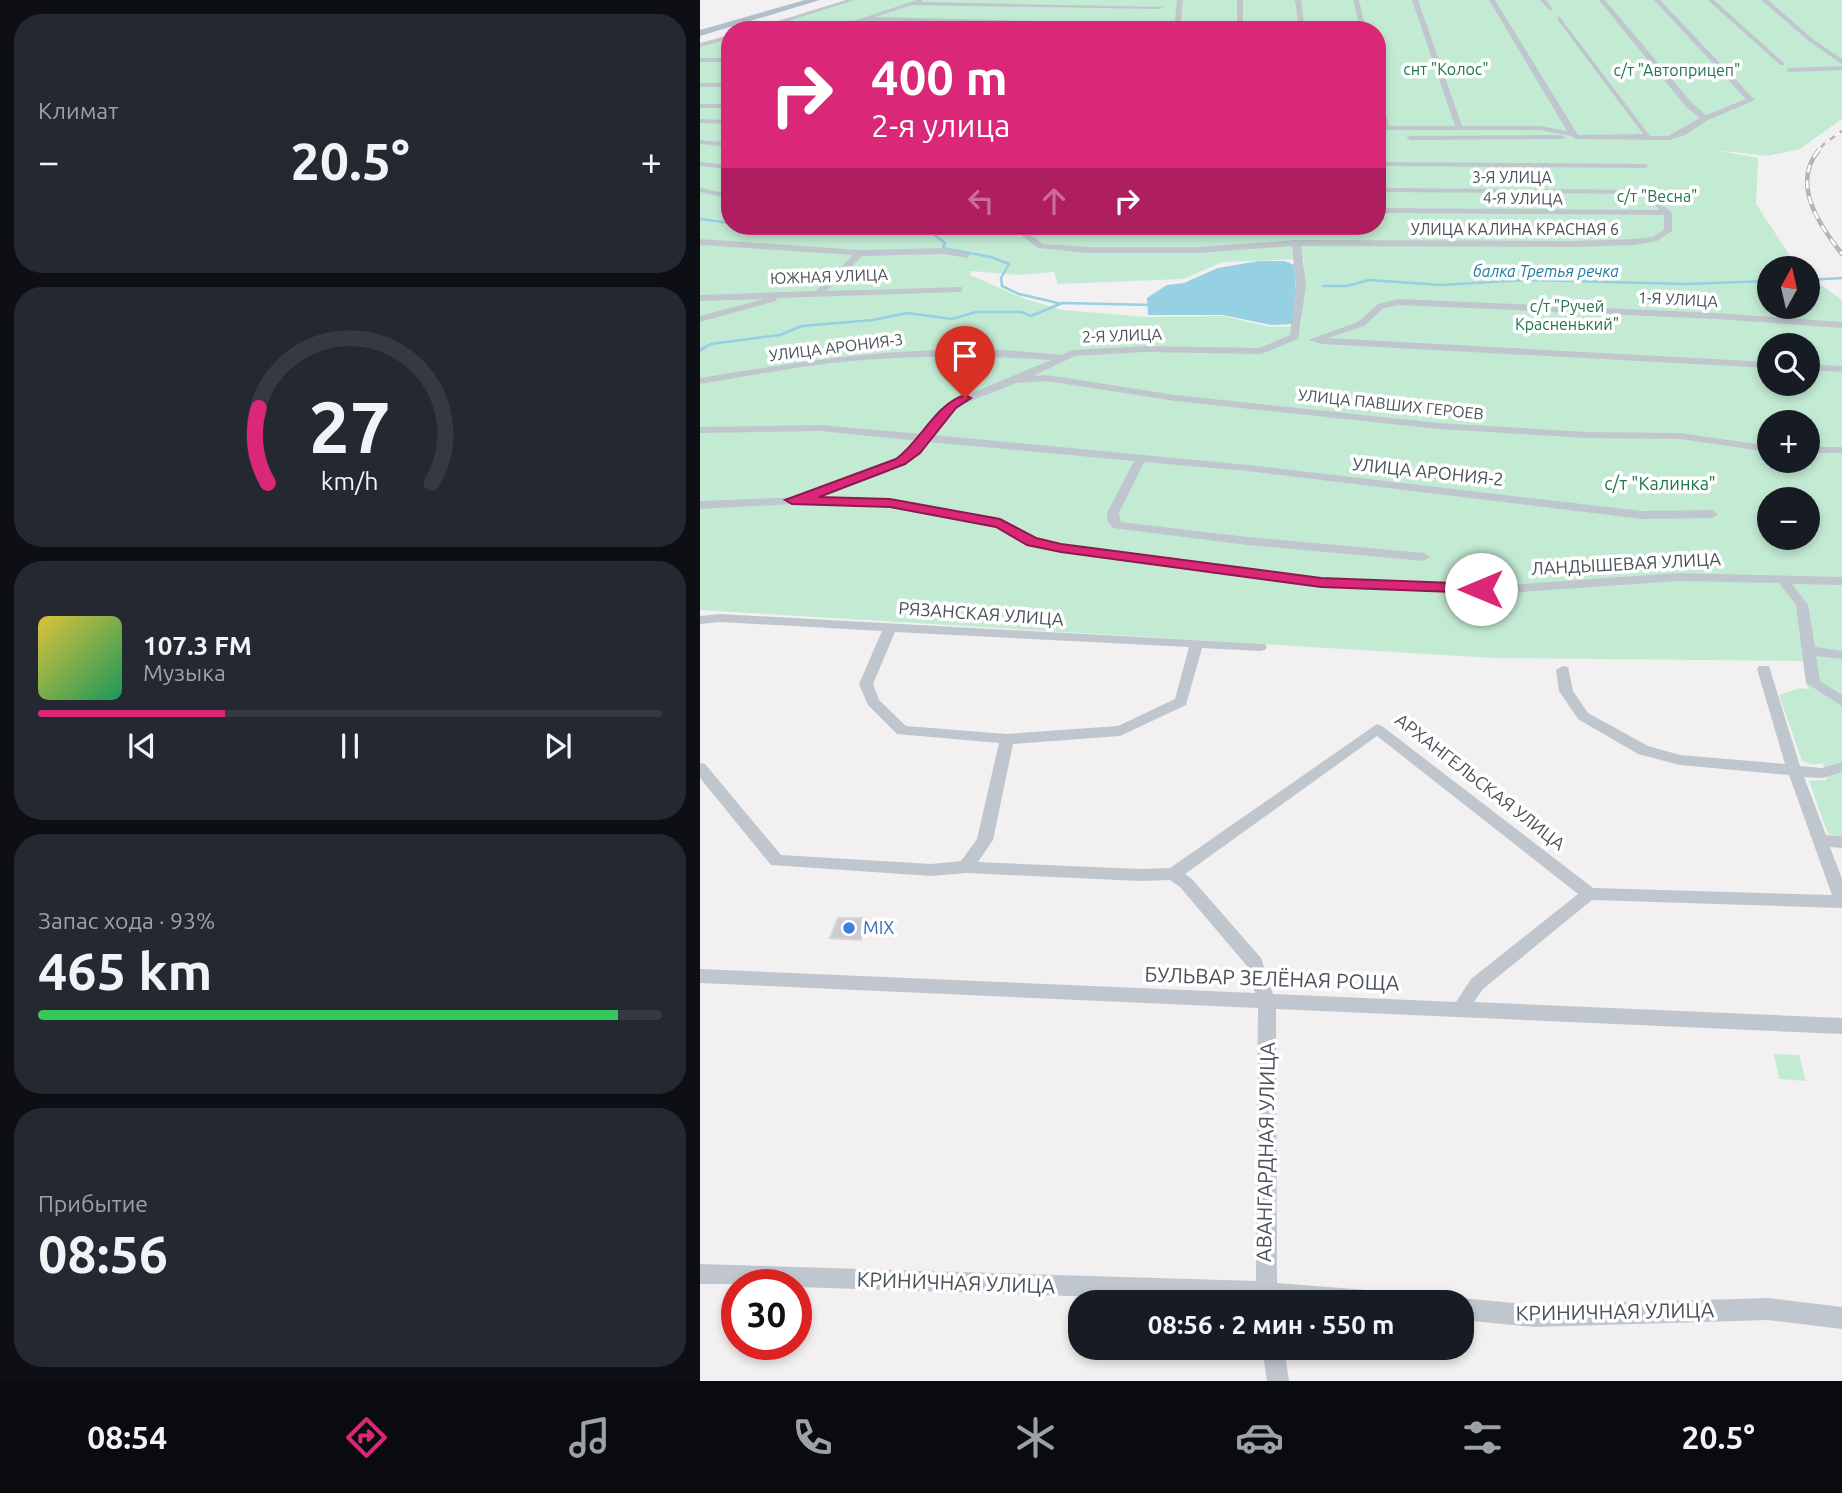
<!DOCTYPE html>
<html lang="ru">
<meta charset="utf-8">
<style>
:root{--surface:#171b24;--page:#242831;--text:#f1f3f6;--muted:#9ea1a6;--line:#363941;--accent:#db2777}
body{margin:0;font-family:Ubuntu,sans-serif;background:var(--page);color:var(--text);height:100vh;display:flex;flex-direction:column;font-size:26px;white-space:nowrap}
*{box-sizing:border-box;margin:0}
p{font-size:23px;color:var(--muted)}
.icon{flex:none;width:38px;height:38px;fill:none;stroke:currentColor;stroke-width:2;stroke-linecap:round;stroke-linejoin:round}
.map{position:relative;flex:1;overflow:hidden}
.side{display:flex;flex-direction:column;gap:14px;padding:14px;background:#0d0f14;width:700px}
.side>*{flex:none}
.guide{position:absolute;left:21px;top:21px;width:665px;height:214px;border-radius:28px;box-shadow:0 4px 10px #0003;background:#db2777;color:#fff;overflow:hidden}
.needle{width:46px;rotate:8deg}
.buttons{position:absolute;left:1057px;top:256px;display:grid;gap:14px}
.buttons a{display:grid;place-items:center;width:63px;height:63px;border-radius:50%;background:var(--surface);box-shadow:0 4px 10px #0003;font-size:35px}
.speed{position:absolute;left:21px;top:1269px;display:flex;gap:14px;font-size:35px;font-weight:700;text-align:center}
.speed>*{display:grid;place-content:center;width:91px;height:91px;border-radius:50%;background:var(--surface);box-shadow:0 4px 10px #0003;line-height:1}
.speed .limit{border:10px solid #d22;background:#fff;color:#111}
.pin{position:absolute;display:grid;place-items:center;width:60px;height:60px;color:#fff;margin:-72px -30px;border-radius:50% 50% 50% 0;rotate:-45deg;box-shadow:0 0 7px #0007}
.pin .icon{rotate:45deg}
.me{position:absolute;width:77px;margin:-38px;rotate:270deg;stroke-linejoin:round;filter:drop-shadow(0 0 5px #0008)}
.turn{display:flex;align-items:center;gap:24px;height:147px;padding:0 35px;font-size:32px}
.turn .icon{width:91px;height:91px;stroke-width:2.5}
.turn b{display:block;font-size:49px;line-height:60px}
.lanes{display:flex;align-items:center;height:66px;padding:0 35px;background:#0003;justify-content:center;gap:35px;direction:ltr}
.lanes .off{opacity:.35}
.big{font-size:52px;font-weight:700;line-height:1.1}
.side .card{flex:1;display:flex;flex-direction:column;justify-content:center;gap:10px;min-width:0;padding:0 24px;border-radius:28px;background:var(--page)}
.side .dial{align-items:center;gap:0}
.dial svg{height:182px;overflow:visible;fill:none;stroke:var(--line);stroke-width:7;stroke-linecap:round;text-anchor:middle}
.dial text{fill:var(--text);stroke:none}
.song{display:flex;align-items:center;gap:21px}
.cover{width:84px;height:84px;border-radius:10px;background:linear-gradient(135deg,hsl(50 70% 55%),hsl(150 70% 35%))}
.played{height:7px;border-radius:4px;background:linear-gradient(90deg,var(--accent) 30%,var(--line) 30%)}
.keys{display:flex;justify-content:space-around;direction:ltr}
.heat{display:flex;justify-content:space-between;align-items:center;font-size:38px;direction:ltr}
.charge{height:10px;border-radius:5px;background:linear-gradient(90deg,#34c759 93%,var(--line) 0)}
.trip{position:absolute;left:368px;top:1290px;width:406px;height:70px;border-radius:28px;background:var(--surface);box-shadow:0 4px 10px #0003;font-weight:700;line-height:70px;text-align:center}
.tab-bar{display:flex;height:112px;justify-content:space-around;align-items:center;background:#090b0e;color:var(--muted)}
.tab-bar .icon{width:49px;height:49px}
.tab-bar .selected{color:var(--accent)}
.tab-bar b{font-size:32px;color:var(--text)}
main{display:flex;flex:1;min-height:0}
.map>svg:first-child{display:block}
</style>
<main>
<section class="side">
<div class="card"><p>Климат</p>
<div class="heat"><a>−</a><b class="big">20.5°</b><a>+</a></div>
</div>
<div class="card dial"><svg viewBox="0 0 100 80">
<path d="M14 69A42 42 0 1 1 86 69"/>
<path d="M14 69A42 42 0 0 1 10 36" stroke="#db2777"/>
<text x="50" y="56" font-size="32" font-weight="700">27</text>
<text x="50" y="72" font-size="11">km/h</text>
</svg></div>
<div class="card">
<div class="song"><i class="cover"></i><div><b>107.3 FM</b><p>Музыка</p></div></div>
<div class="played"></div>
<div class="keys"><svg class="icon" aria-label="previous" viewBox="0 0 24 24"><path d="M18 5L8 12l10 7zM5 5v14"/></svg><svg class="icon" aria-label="pause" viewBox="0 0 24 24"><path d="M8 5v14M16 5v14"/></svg><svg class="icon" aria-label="next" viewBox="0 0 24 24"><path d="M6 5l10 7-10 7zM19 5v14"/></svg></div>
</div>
<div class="card"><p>Запас хода · 93%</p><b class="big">465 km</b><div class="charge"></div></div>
<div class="card"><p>Прибытие</p><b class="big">08:56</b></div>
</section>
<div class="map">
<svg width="1142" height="1381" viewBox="0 0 1142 1381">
<rect width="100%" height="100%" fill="#f2f0f0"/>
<g fill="#c3ebd4" fill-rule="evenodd">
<path d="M150 0H1142V119L1100 149 1067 156 1015 150 1058 158 1056 204 1098 268H1069V306H1108V276L1142 300V836L1128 834 1109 781 1127 780 1123 763 1113 765 1102 761 1079 695 1100 688 1108 689 1103 661 793 658 0 610V46L30 37V226H677V30H52ZM604 259 601 326 570 327 523 316 447 317 362 310 325 299 270 275 271 271 318 275 354 272 358 284 483 279 523 262ZM1069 345H1108V383H1069ZM1069 422H1108V460H1069ZM1069 499H1108V537H1069Z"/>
<path d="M1074 1054 1099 1055 1106 1081 1079 1079Z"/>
</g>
<path fill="#95d0e3" d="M559 261H585L594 265 596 291 593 324 571 325 523 315H448L447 298 467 285 484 283 518 268Z"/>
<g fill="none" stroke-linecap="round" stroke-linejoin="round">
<g stroke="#95d0e3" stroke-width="2.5">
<path d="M0 219 30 223"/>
<path d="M58 226 168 233 225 228"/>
<path d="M223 226 245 243 243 248 291 257 309 264 301 278 302 286 319 294 358 303"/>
<path d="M1108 280 1142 278"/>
<path d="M623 286H647L669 280 741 285 828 280 987 284 1069 281"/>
<path d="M0 350 11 344 80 335 102 326 173 320 207 313 252 319 276 312H321L331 316 362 303 453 305"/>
</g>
<path stroke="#95d0e3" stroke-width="3.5" d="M0 350 4 348"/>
</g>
<path fill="#cbccd2" stroke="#d4d6da" stroke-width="2" d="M138 918H167L161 940 130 938Z"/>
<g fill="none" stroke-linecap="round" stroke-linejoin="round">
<g fill="#c0c6cd" fill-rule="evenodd">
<path d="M146 0H155L59 30H49Z"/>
<path d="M217 0H222V2L463 7 460 9 212 5 175 17 455 24 453 27 164 21 136 30H126Z"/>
<path d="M477 0H483L480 30H474Z"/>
<rect x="537" y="0" width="6" height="30"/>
<path d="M595 0H601L605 30H599Z"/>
<path d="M653 0H659L666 30H660Z"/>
<path d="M712 0H718L762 126H840L867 131 789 0H795L878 135 943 134 857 19 859 16 950 136H968L1000 118 986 107 899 0H905L992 103 1006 115 1046 99 954 0H960L1055 100 1008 120 985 135 969 140 876 139 871 136 840 130H677V126H682L677 107V89L680 91 689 126H755Z"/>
<path d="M840 0H846L853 10H849Z"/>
<path d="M1008 0H1014L1084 63V65H1080Z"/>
<path d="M1061 0H1068L1114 40 1142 59V64L1110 42Z"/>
<path d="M30 35V39L0 47V43Z"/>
<rect x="0" y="58" width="30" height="4"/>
<path d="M1142 66V70L1089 72 1086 70 1089 68Z"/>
<rect x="0" y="83" width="30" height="4"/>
<rect x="0" y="104" width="30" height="4"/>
<path d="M0 119 30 120V124L0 123Z"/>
<path d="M861 135 865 137 864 139 710 140 706 138 710 136Z"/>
<path d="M0 140 30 143V147L0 144Z"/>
<path d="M0 162 30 165V169L0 166Z"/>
<path d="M677 162 945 164 949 166 945 168 677 166Z"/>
<path d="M0 188 30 194V199L0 192Z"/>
<path d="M677 188 946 190 972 213V231L957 241 935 245 872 247 601 246 606 286 598 339 561 354 444 352 375 356 333 376 347 375 475 395 738 423 886 432 980 433 1069 446V452L980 439 886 438 738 429 475 401 347 381 316 383 256 407 234 435 548 465 942 511 1012 510 1018 514 1012 518 942 519 548 471 444 462 419 513 421 522 547 537 724 553 730 557 724 561 547 545 413 528 407 520V513L434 461 229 442C204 474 152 484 115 497L190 499 300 519 336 539 361 544 621 579 727 584 808 585 978 573 1142 577V585L1092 584 1108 605 1115 647 1142 651V659L1116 656 1120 681 1142 695V706L1106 683 1096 605 1079 583 978 581 808 593 727 592 621 587 361 552 328 545 296 526 190 507 92 504 0 509V501L102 497 103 494C136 482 197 467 218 441L120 431 0 433V427L120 425 223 434 248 403 351 360C278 355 205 355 132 363 88 368 44 377 0 384V378C119 358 240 340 361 355L373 350 444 346 560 348 590 335 596 286 592 246 499 253H388L338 248 309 226H318L343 244 388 247H499L596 240 872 241 935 239 952 237 964 230V215L677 213V208L960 210 944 194 677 192Z"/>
<path d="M0 239 160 250 244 248 271 255 267 258 244 254 162 256 127 291 262 287V291L259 292 77 298 76 301 0 322V316L64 299 0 301V295L116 291 153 255 0 245Z"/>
<path d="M699 299 1016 313 1142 322V328L1016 319 699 305 684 308 664 326 628 338 1069 362V368L622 344 608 340 658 322 678 304Z"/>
<path d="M1108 364 1142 366V372L1108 370Z"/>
<rect x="1108" y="447" width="34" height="6"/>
<path d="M20 614 565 644 567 647 565 650 560 651 502 648 486 705 420 736 313 744 293 840 278 862 440 869 470 868 677 724 682 726 893 888 1132 895 1089 775 980 765 938 754 878 719 859 691 856 670 863 666 868 667 873 691 888 713 948 746 980 755 1085 764 1057 669 1059 666H1069L1100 766 1122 768 1142 762V772L1122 778 1104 777 1126 835 1142 836V848L1130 847 1142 879V908L892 900 783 989 774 1002 1142 1018V1034L576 1009 577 1283 679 1291 686 1295 690 1302H551L96 1287V1284H0V1264L556 1281 558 1008 0 983V969L555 993 547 966 480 887 470 880 440 881 266 873 231 876 71 865 0 778V763L5 764 81 855 231 864 261 861 277 839 299 743 197 734 168 705 159 684 182 631 20 622 0 624V616ZM195 632 489 647 475 699 418 726 307 734 206 726 179 700 173 684ZM677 736 878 894 771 979 756 1002 573 994 561 958 492 879 485 874Z"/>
<path d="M761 1298 835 1305 1068 1298 1142 1307V1329L1068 1320 835 1327 761 1320V1302H753Z"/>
<path d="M562 1348H584L589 1381H567Z"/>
</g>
<path fill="#b2becc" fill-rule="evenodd" d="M105 0H120L0 36V30Z"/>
<defs>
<path id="rail-far1" d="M1117 152 1124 144 1142 131"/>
<path id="rail" d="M1118 151C1091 185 1120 226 1142 254"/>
</defs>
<use href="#rail-far1" stroke="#b3b5b9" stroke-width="2.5"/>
<use href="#rail" stroke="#b3b5b9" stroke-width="4.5"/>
<use href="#rail-far1" stroke="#fff" stroke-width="2" stroke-dasharray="6" stroke-linecap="butt"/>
<use href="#rail" stroke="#fff" stroke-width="2.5" stroke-dasharray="8" stroke-linecap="butt"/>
</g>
<path fill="#db2777" stroke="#8e194d" stroke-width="2" d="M265 395 271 398 256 408 220 453 205 464 119 497 190 499 300 519 336 538 361 544 621 578 781 584 788 589 781 593 621 587 361 552 327 545 296 527 190 507 92 504 85 500 196 459C221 441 235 404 265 395Z"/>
<circle fill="#3f7fe0" stroke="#fff" stroke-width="2.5" cx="149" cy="928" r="7"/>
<g text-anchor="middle" stroke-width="7" stroke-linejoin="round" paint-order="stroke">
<g font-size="16" fill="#21764e" stroke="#fff">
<text x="746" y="75">снт "Колос"</text>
<text x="977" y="76">с/т "Автоприцеп"</text>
<text x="957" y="202">с/т "Весна"</text>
<text x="867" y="312">с/т "Ручей<tspan x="867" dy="18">Красненький"</tspan></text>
</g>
<g font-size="16" fill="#4a525b" stroke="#fff">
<text x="812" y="183">3-Я УЛИЦА</text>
<text transform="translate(823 198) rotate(1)" y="6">4-Я УЛИЦА</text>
<text x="815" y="235">УЛИЦА КАЛИНА КРАСНАЯ 6</text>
<text transform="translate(129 276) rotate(-2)" y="6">ЮЖНАЯ УЛИЦА</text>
<text transform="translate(978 299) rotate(3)" y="6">1-Я УЛИЦА</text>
<text transform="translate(422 335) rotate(-2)" y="6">2-Я УЛИЦА</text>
<text transform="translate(136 347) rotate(-7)" y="6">УЛИЦА АРОНИЯ-3</text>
<text transform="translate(691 404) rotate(6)" y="6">УЛИЦА ПАВШИХ ГЕРОЕВ</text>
</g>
<g font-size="16" font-style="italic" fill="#1b7d9d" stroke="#fff">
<text x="846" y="277">балка Третья речка</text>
</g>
<g font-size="18" fill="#4a525b" stroke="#fff">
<text transform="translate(728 472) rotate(6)" y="6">УЛИЦА АРОНИЯ-2</text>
<text transform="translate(926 564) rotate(-3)" y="6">ЛАНДЫШЕВАЯ УЛИЦА</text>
<text transform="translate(281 614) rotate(4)" y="6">РЯЗАНСКАЯ УЛИЦА</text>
<text transform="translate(780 782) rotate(38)" y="6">АРХАНГЕЛЬСКАЯ УЛИЦА</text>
</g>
<g font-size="18" fill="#21764e" stroke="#fff">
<text x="960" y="490">с/т "Калинка"</text>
</g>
<g font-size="18" fill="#366cbe" stroke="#fff" text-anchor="start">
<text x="163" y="934">MIX</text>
</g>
<g font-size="21" fill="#4a525b" stroke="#fff">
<text transform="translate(572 979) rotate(2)" y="7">БУЛЬВАР ЗЕЛЁНАЯ РОЩА</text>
<text transform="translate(566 1152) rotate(-89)" y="7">АВАНГАРДНАЯ УЛИЦА</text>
<text transform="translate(256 1283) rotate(2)" y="7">КРИНИЧНАЯ УЛИЦА</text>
<text transform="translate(915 1312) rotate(-1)" y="7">КРИНИЧНАЯ УЛИЦА</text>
</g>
</g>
</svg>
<div class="buttons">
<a><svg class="needle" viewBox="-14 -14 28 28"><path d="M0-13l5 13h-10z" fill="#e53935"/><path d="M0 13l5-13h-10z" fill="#9ea1a6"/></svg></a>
<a><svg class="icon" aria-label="search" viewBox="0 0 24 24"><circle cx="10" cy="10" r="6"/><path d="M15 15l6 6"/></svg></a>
<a>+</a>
<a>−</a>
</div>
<div class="speed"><div class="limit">30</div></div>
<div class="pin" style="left:265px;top:398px;background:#d93025"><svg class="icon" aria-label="arrive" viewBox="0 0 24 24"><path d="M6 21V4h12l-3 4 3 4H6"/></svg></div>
<svg class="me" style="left:781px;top:589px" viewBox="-20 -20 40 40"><circle r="19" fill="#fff"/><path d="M0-13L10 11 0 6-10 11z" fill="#db2777"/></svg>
<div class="trip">08:56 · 2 мин · 550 m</div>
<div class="guide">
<div class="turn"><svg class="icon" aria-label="right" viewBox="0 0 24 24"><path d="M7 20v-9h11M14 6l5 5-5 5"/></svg><div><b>400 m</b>2-я улица</div></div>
<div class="lanes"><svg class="icon off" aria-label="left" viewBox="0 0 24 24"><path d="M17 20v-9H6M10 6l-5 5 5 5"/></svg><svg class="icon off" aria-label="ahead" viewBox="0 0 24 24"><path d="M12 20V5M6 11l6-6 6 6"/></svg><svg class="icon" aria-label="right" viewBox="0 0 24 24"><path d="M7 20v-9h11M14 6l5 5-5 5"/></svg></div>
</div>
</div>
</main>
<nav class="tab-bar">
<b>08:54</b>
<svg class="icon selected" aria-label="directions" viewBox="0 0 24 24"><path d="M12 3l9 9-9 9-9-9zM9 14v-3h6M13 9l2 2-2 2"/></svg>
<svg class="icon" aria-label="music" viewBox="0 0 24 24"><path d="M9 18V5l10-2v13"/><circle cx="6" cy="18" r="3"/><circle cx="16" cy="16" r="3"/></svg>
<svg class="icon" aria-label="phone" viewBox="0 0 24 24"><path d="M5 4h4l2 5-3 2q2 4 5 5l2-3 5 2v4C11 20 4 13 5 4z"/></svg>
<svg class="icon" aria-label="climate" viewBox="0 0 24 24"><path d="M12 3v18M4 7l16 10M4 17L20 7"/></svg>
<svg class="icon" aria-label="car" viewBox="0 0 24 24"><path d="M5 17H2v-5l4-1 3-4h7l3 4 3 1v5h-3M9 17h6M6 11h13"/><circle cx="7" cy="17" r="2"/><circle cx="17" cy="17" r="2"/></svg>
<svg class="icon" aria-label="filters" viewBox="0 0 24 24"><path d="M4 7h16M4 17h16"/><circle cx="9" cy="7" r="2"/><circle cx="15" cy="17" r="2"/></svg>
<b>20.5°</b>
</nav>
